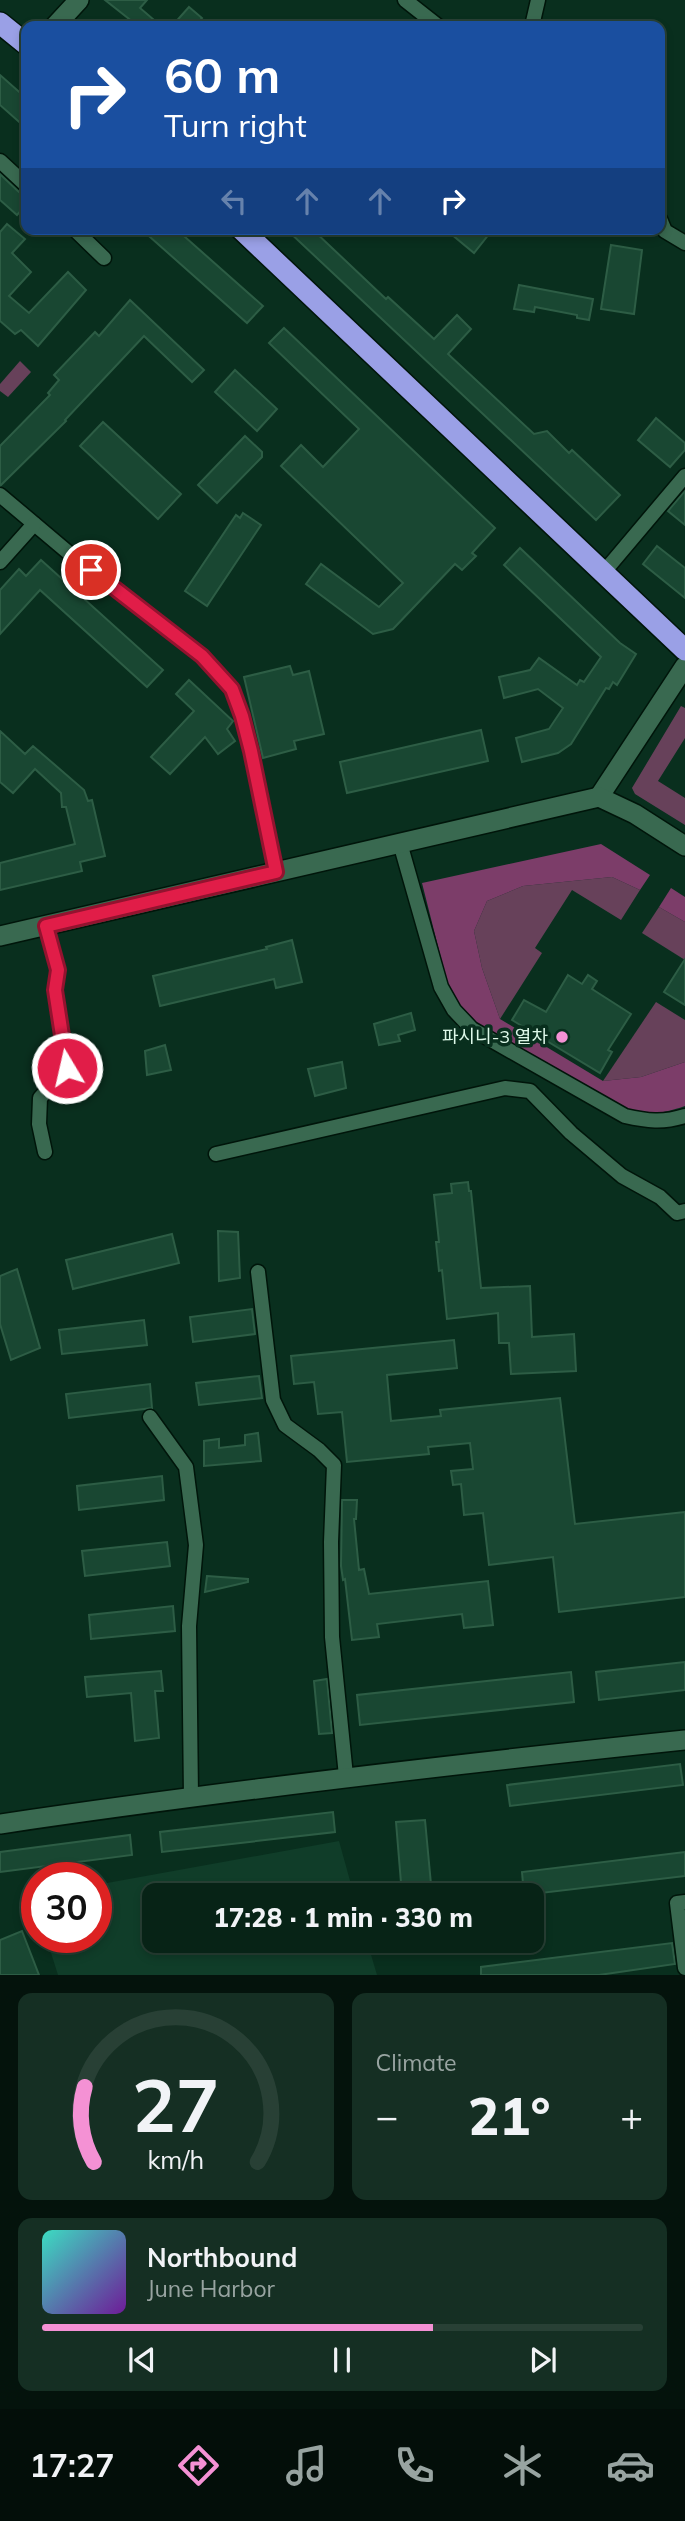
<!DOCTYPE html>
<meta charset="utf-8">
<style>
:root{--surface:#072316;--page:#152f23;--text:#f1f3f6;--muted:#98a4a1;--line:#284035;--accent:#f491d4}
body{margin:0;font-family:Mulish,"Noto Sans KR",sans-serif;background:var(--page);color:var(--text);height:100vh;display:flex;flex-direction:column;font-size:26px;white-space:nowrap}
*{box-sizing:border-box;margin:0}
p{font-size:23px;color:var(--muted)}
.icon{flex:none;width:38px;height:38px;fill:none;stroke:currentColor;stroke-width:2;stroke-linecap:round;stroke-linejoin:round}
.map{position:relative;height:1975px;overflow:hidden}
.drawer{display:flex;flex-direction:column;gap:18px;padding:18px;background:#04130c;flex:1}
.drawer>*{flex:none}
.top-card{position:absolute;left:21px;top:21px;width:644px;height:214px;border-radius:14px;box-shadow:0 4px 10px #0003,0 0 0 2px var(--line);background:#1a4fa0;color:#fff;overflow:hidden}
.speed{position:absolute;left:21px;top:1862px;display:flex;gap:14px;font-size:35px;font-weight:700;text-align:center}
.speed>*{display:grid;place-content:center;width:91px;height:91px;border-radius:50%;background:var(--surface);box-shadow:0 4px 10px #0003,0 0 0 2px var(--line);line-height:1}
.speed .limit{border:10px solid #d22;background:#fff;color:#111}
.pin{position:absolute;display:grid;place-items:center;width:60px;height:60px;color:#fff;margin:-30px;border:4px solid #fff;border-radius:50%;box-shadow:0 2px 7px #0007}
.me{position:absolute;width:77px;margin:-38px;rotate:351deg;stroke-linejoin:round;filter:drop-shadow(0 0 5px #0008)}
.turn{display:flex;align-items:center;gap:24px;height:147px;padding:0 28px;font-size:32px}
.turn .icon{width:91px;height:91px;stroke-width:2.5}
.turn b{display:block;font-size:49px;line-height:60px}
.lanes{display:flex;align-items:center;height:66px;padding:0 28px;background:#0003;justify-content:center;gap:35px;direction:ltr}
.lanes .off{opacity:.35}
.big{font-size:52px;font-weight:800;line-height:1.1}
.drawer .widget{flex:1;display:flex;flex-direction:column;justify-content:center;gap:10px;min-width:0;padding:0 24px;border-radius:14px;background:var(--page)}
.drawer .dial{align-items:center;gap:0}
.dial svg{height:182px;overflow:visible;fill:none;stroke:var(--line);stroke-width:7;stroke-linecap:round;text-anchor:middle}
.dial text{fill:var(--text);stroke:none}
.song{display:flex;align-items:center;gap:21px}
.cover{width:84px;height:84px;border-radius:10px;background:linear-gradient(135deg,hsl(170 70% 55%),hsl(280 70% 35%))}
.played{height:7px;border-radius:4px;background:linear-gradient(90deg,var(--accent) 65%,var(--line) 65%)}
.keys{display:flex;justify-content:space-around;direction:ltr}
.heat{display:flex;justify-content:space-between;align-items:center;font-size:38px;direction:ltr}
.drawer .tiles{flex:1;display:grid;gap:18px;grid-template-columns:1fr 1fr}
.widget:last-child{grid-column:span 2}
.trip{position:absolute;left:142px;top:1883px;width:402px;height:70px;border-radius:14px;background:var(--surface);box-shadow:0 4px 10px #0003,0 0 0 2px var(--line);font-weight:800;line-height:70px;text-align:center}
.tabs{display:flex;height:112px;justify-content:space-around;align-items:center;background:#030e09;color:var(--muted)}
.tabs .icon{width:49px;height:49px}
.tabs .active{color:var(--accent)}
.tabs b{font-size:32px;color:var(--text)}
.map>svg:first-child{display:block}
</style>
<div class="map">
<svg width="685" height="1975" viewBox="0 0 685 1975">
<rect width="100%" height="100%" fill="#092f1e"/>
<path fill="#103d29" d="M339 1841 354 1895H154V1941H367L377 1975H58L46 1937H96V1885Z"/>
<g fill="#67415a">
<path d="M20 361 31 372 8 397 0 391V384Z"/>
<path d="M681 706 685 708V738L658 781 685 798V825L635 794 632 788Z"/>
<path d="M612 877 640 890 621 920 572 890 535 948 542 953 500 1019 482 968 474 931 487 901 523 886Z"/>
<path d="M659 907 685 922V960L642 933Z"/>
<path d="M656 1002 685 1020V1062L641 1077 603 1081Z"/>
</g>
<g fill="#7c3d69">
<path d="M601 844 650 875 640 890 612 877 523 886 487 901 474 931 482 968 500 1019 603 1081 641 1077 685 1062V1106C662 1114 651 1115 627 1110L478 1026 457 1002 447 982 422 883Z"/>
<path d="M671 888 685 897V922L659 907Z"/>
</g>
<g fill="#194732" stroke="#2d5d45" stroke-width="2">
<path d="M105 0H147L140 8 161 26H138Z"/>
<path d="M189 7 202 18 195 26H172Z"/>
<path d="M0 75 26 98V128L0 105Z"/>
<path d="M0 174 19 192 26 194V205L17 215 0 200Z"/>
<path d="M7 224 25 239 12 253 31 272 9 296 29 313 68 272 86 290 38 346 21 330 15 334 0 321V232Z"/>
<path d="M141 229H176L263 306 247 323Z"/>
<path d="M286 229H312L386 299 388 297 434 339 457 315 471 329 448 354 534 434 547 431 569 453 572 450 620 495 596 520Z"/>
<path d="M445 229H493L474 253Z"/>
<path d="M611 245 642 250 634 314 601 309Z"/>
<path d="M519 285 593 299 589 320 577 318V315L535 307 534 312 514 309Z"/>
<path d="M130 300 204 370 192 382 144 336 65 420 66 421 0 486V446L50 395 48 393 59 380 54 375 95 332 99 336Z"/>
<path d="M284 328 495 528 472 553 476 556 462 570 455 564 393 629 373 634 306 584 321 564 379 607 403 583 281 466 301 445 323 467 359 429 269 343Z"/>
<path d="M235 370 277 409 257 431 215 392Z"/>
<path d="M656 418 685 443V450L670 467 638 440Z"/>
<path d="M103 422 181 494 158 519 80 446Z"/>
<path d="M245 436 262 452V457L217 503 198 485Z"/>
<path d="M685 491V525L668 511Z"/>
<path d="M243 513 261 525 207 606 185 591 236 515 240 518Z"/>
<path d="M657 546 685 568V598L643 564Z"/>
<path d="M520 548 620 643 636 654 617 685 613 682 609 689 606 688 571 744 558 753 522 762 516 738 549 729 563 708 538 689 504 698 499 677 530 670 539 658 577 685 580 680 584 682 601 657 504 565Z"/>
<path d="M41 560 163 670 147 687 40 590 0 634V590L19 569 26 576Z"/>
<path d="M290 666 293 675 309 671 324 734 294 741 296 749 263 758 244 677Z"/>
<path d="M189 680 233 721 227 729 235 741 218 754 205 737 170 774 151 757 194 711 176 694Z"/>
<path d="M481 730 488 761 347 793 340 762Z"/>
<path d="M0 731 25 754 33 746 84 790 88 801 92 800 105 856 80 862 82 871 0 890V863L75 844 66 807H62L61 793 35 769 13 793 0 782Z"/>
<path d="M292 940 302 982 276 988 274 979 160 1006 153 976 267 949 266 947Z"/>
<path d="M685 959V1005L664 992Z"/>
<path d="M568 975 582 984 588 975 597 981 592 989 631 1014 608 1050 612 1052 600 1073 512 1020 524 1000 546 1012Z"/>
<path d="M411 1013 415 1030 398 1035 400 1041 379 1045 374 1024Z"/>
<path d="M165 1045 171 1070 147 1075 145 1051Z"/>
<path d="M342 1062 346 1088 315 1096 308 1069Z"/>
<path d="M468 1182 469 1191H471L481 1288 530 1286 532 1337 574 1334 576 1371 511 1374 509 1343H499L498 1313 447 1319 442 1270 439 1271 436 1242H439L434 1195 452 1193 451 1184Z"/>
<path d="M218 1231 238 1232 240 1278 219 1281Z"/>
<path d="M172 1234 179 1263 73 1289 66 1260Z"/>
<path d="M17 1269 40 1348 11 1360 0 1324V1276Z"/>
<path d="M252 1309 255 1334 193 1342 190 1317Z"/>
<path d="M144 1320 147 1345 62 1354 59 1330Z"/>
<path d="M454 1340 457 1368 387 1375 391 1421 441 1416 440 1410 560 1398 575 1524 685 1512V1597L559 1612 553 1557 489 1565 483 1513 464 1515 461 1484 453 1485 451 1471 473 1469 470 1443 428 1447 429 1454 347 1462 342 1412 318 1414 314 1382 294 1384 291 1356Z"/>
<path d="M259 1376 262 1398 199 1405 196 1383Z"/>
<path d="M150 1384 152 1408 69 1418 66 1394Z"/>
<path d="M258 1433 261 1461 204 1466V1441L219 1439V1448L245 1445V1435Z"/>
<path d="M162 1476 164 1500 79 1510 77 1486Z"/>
<path d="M342 1500H357L356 1519H354L359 1570 364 1569 369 1594 488 1581 493 1625 464 1628 462 1614 377 1624 379 1637 352 1640 345 1579 343 1580 341 1566Z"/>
<path d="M167 1542 170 1566 85 1576 82 1551Z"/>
<path d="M207 1576 248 1579V1582L205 1592Z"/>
<path d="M173 1606 175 1631 91 1639 89 1615Z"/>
<path d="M685 1662V1690L599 1700 596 1672Z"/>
<path d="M161 1671 163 1691H155L159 1738 135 1741 131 1693 87 1697 85 1677Z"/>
<path d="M571 1672 574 1702 360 1725 357 1695Z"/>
<path d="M327 1679 332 1733 319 1734 314 1681Z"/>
<path d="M680 1764 683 1785 510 1806 507 1785Z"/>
<path d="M333 1812 335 1832 162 1852 160 1832Z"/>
<path d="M425 1820 432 1895H402L396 1822Z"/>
<path d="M130 1835 132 1855 0 1872V1852Z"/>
<path d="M685 1852V1876L524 1895 522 1872Z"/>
<path d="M22 1931 39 1975H0V1940Z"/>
<path d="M672 1943 675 1964 599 1975H481V1967Z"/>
</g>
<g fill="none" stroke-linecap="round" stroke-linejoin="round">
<defs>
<g id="street">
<path d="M405 0 438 26"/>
<path d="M532 26 538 0"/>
<path d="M0 161 26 185"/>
<path d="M660 219 665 231 685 243"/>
<path d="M74 229 104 258"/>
<path d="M0 495 70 554 202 656 232 689 242 716 251 751 276 872"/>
<path d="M0 562 34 524"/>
<path d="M604 572 685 476"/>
<path d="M400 843 441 987 454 1010 472 1029 625 1116C647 1121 663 1123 685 1116"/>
<path d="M45 1152 39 1124 40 1098 67 1068 55 990 58 970 46 926"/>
<path d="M216 1154 505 1088 530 1091 571 1133 622 1176 660 1197 677 1213 685 1211"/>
<path d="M258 1272 273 1400 285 1425 319 1450 334 1465 331 1542 332 1637 346 1776"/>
<path d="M150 1417 186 1467 196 1545 189 1626 191 1796"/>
<path d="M685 1902 677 1903 685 1968"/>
</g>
<g id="secondary">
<path d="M55 26 79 0"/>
<path d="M599 797 685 666"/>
<path d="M0 936 599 797 635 814 685 846"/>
<path d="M0 1824C228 1790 456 1764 685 1740"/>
</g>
<g id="highway">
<path d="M0 23 26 44"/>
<path d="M241 229 685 650"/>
</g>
</defs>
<use href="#street" stroke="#00150a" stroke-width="17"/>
<use href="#secondary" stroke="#00150a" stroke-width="22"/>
<use href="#highway" stroke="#00150a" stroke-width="24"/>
<use href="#street" stroke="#396950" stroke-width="14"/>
<use href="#secondary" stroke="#396950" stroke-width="19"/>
<use href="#highway" stroke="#9aa0e6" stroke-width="21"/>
</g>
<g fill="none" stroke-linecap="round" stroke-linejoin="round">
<defs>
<path id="route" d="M67 1068 55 990 58 970 46 926 276 872 251 751 242 716 232 689 202 656 91 570"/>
</defs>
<use href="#route" stroke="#92132f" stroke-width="18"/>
<use href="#route" stroke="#e11d48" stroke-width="12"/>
</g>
<circle fill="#f491d4" stroke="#092f1e" stroke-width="2.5" cx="562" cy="1037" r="7"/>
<g text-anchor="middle" stroke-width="7" stroke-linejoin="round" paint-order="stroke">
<g font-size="18" fill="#def8e9" stroke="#092f1e" text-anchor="end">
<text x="548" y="1043">파시니-3 열차</text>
</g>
</g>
</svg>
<div class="speed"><div class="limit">30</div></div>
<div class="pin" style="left:91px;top:570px;background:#d93025"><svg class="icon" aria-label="arrive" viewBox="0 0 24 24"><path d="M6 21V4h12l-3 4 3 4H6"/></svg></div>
<svg class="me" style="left:67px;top:1068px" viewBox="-20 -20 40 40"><circle r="17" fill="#e11d48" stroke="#fff" stroke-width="3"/><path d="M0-11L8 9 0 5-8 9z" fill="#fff"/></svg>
<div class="trip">17:28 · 1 min · 330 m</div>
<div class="top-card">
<div class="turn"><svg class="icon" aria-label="right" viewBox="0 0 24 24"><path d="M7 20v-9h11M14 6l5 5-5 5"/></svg><div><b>60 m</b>Turn right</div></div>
<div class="lanes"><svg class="icon off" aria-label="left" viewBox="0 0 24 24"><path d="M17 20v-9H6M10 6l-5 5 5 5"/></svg><svg class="icon off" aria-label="ahead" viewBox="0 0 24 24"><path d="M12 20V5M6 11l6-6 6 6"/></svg><svg class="icon off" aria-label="ahead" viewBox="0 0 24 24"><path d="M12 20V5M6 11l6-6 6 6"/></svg><svg class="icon" aria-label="right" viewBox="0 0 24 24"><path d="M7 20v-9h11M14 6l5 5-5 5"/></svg></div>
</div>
</div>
<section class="drawer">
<div class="tiles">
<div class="widget dial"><svg viewBox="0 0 100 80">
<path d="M14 69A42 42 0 1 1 86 69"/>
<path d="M14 69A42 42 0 0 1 10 36" stroke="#f491d4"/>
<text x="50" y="56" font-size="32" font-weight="700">27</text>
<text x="50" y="72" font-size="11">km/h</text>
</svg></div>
<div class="widget"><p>Climate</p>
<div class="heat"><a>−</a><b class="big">21°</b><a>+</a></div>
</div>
<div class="widget">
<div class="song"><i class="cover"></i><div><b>Northbound</b><p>June Harbor</p></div></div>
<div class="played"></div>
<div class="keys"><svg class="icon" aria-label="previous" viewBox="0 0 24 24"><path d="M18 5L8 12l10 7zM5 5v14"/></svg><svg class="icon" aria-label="pause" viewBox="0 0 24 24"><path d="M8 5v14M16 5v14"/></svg><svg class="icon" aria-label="next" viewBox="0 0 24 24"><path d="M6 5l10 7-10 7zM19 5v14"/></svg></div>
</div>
</div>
</section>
<nav class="tabs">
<b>17:27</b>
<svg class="icon active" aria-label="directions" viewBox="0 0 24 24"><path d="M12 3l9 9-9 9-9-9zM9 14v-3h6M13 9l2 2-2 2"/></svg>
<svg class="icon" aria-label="music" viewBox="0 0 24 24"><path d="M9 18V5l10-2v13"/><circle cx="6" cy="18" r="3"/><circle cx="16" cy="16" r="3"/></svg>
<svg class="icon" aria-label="phone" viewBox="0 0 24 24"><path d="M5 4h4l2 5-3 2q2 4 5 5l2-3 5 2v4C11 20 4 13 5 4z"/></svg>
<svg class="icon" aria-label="climate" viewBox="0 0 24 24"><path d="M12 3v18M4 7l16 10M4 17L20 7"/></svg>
<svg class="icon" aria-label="car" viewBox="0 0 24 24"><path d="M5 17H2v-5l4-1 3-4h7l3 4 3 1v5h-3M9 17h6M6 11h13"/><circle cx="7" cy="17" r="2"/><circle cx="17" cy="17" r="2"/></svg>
</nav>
